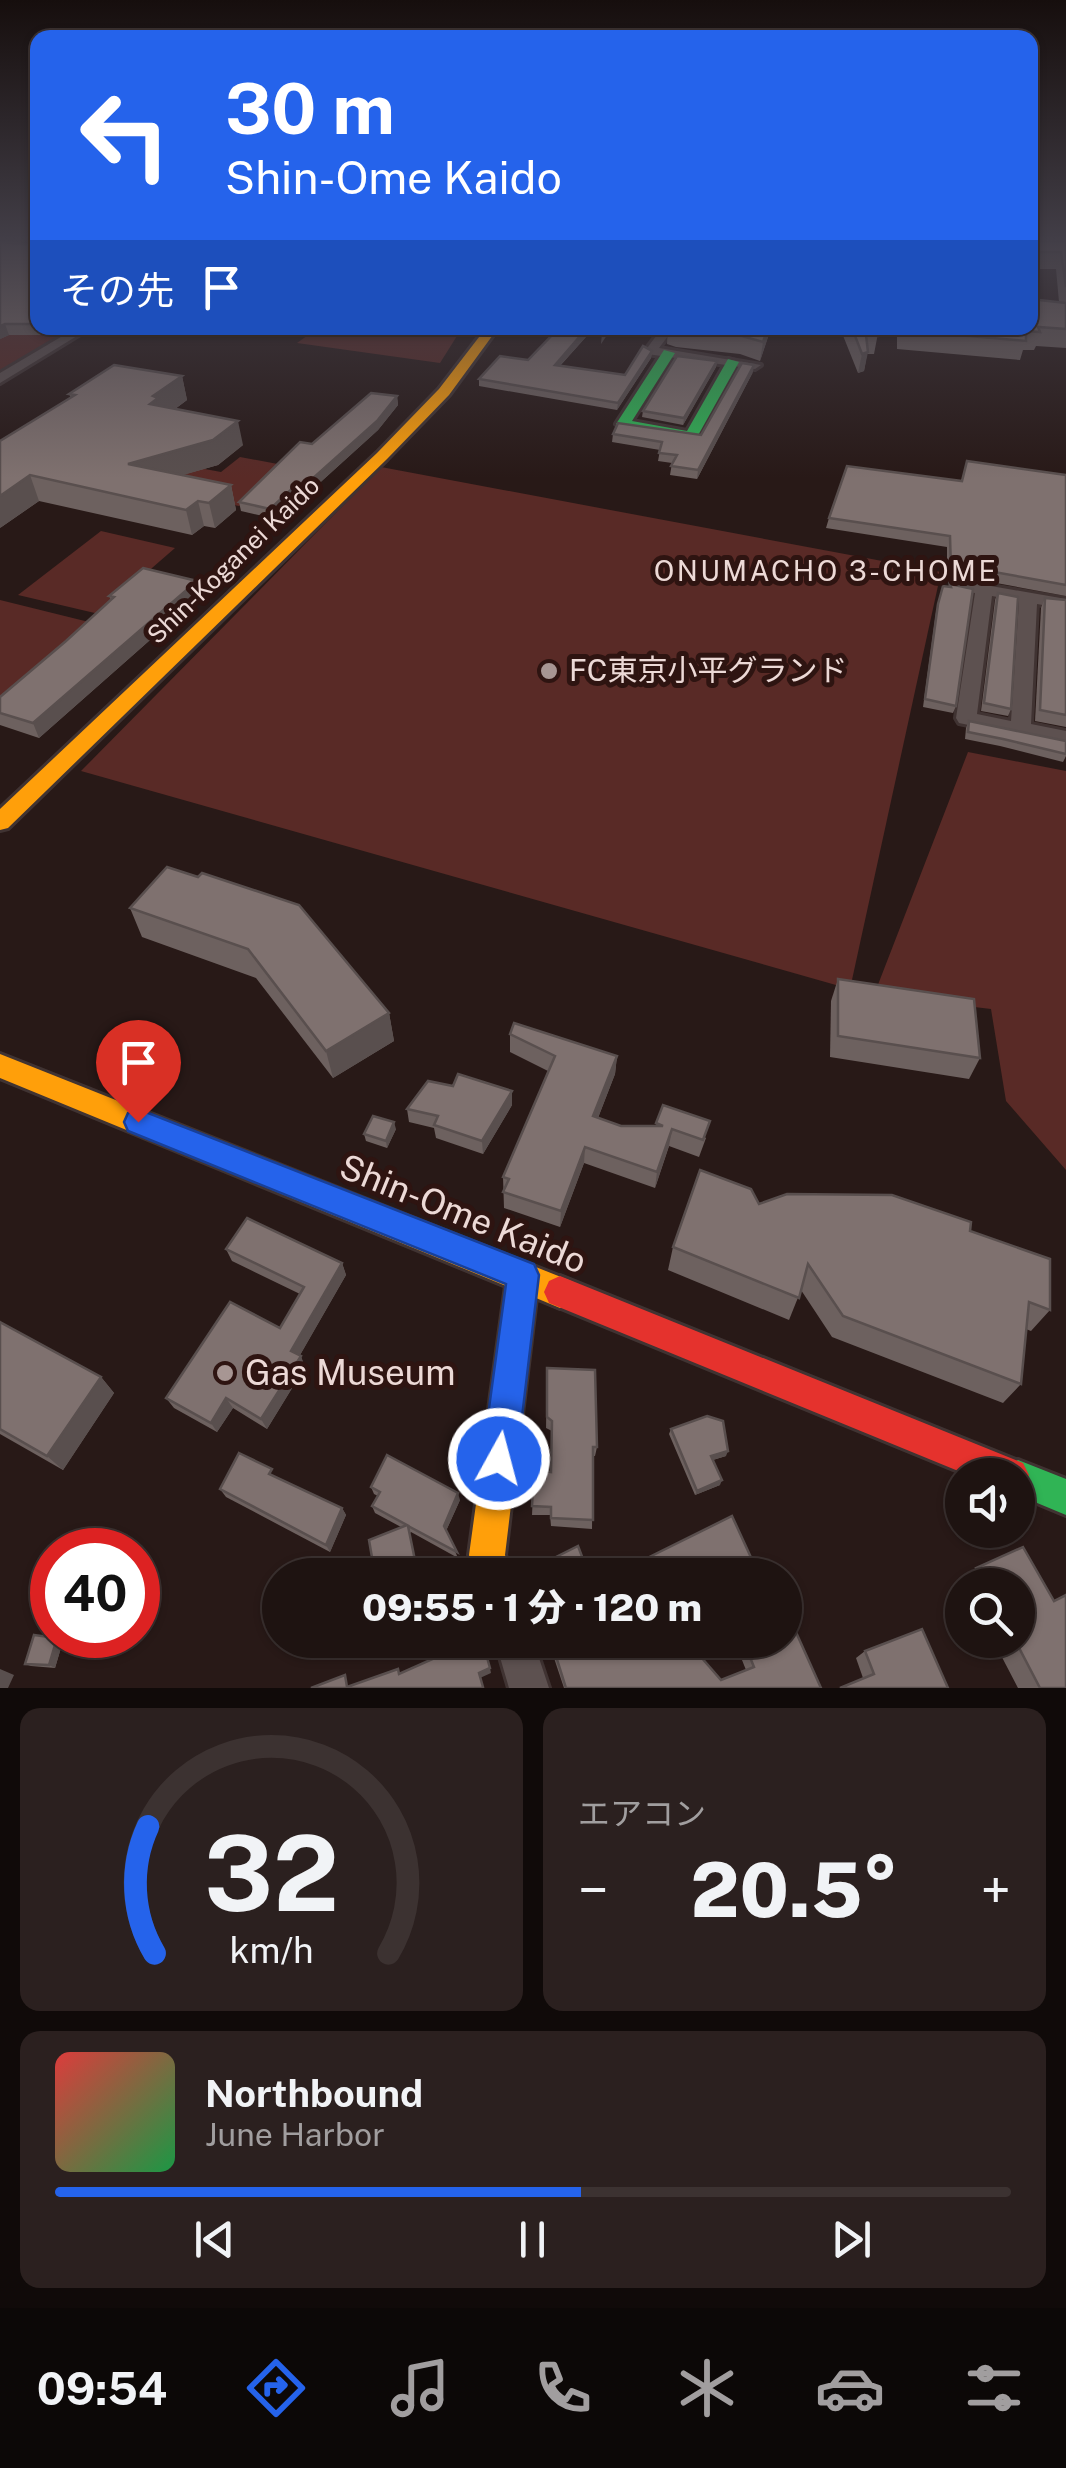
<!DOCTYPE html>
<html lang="ja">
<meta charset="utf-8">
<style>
:root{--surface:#1e1311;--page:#2b201f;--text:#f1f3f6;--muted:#a19e9f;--line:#3c3231;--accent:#2563eb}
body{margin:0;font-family:"Public Sans","Noto Sans JP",sans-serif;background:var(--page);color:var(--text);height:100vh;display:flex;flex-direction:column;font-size:38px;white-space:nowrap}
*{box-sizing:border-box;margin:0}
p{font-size:32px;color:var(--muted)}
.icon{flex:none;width:55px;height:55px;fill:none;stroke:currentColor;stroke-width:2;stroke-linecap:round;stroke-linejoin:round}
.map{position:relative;height:1688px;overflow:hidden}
.drawer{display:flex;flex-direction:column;gap:20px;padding:20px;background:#100a09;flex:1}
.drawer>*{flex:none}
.banner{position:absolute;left:30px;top:30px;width:1008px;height:305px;border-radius:20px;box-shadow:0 2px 8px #0004,0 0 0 2px var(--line);background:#2563eb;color:#fff;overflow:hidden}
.tools{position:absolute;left:945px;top:1458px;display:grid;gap:20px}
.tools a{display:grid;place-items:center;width:90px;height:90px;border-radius:50%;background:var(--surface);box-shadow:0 2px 8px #0004,0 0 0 2px var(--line);font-size:50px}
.speed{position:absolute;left:30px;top:1528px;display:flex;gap:20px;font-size:50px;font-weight:700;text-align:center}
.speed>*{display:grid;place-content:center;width:130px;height:130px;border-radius:50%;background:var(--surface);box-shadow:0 2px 8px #0004,0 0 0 2px var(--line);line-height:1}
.speed .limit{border:15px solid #d22;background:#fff;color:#111}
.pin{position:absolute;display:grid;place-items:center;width:85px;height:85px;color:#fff;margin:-102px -42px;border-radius:50% 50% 50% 0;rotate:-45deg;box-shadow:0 0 10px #0007}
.pin .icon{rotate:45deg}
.me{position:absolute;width:110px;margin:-55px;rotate:7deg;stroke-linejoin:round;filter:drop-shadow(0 0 8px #0008)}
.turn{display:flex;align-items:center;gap:35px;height:210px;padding:0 30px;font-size:45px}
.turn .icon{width:130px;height:130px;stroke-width:2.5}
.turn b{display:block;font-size:70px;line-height:85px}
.then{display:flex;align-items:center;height:95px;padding:0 30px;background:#0003;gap:20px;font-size:38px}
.big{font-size:75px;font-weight:800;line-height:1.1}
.drawer .widget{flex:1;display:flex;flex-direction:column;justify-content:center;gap:15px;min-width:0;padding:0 35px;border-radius:20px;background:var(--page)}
.drawer .dial{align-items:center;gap:0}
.dial svg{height:260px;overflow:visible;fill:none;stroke:var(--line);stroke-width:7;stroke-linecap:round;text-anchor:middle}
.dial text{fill:var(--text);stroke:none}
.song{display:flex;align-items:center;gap:30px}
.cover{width:120px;height:120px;border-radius:15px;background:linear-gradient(135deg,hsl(0 70% 55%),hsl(140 70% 35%))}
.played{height:10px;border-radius:5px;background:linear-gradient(90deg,var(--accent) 55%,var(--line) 55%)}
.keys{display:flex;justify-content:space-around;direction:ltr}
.heat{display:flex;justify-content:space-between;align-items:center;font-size:55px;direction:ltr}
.drawer .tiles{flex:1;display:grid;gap:20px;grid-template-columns:1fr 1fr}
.widget:last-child{grid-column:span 2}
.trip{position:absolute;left:262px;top:1558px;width:540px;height:100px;border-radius:50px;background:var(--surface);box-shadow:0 2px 8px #0004,0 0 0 2px var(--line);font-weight:800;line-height:100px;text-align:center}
.dock{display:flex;height:160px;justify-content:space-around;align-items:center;background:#0c0807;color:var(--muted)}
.dock .icon{width:70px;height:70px}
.dock .selected{color:var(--accent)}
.dock b{font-size:45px;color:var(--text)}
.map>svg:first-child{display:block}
</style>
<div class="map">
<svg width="1066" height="1688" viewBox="0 0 1066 1688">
<rect width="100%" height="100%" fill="#281917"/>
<g fill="#592a26">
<path d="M0 327 65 337 0 376Z"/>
<path d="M318 328H462L440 363 297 343Z"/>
<path d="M240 457 283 465 239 506 114 482 156 460 221 472Z"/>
<path d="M381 467 941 572 850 989 81 771Z"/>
<path d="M101 531 175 548 99 614 18 595Z"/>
<path d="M0 600 97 624 0 711Z"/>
<path d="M968 752 1066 771V1170L1006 1101 991 1009 874 995Z"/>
</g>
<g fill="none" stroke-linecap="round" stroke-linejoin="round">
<defs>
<g id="street">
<path d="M76 328H90L0 383V373Z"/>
<path d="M662 328H674L659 348 761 365 755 369 647 354 645 351Z"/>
<path d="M957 580 1066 599V609L1037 604 1031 724 1066 731V745L959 723 956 718 975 593 951 589V581ZM992 596 1019 601 1011 721 977 714Z"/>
<path d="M495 1640H533L549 1688H509Z"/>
</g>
<g id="fast">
<path d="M664 350 675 353 632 421 687 431 728 359 739 362 696 439 623 428 616 424Z"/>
<path d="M1018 1460 1066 1479V1515L1018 1495V1475H1002L1006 1466Z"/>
</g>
<g id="slow">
<path d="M486 328H498L449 395 387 459 8 828 0 830V809L377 453 439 389Z"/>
<path d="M0 1054 571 1281 576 1292 571 1303 560 1308 536 1298 505 1555 512 1575H474L469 1555 506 1286 0 1078Z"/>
</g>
<path id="jam" d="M560 1276 1023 1463 1029 1475 1023 1487 1018 1490V1475H968L549 1303 544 1292 549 1281Z"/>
</defs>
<use href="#street" stroke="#403332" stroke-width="6"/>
<use href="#fast" stroke="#403332" stroke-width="6"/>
<use href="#slow" stroke="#403332" stroke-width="6"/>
<use href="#jam" stroke="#403332" stroke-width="6"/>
<use href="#street" fill="#5d5150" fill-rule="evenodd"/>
<use href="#fast" fill="#30b455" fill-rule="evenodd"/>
<use href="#slow" fill="#ff9f0a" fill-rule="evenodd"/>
<use href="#jam" fill="#e5322d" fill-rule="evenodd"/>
</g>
<g fill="#6d615f">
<path d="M1030 241H1066V348L1036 346 1034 350H1023L1020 360 897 349V328H1030L1059 302 1056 269H1030Z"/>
<path d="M38 242V328H64L56 335H9L0 339 35 245Z"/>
<path d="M559 328H594L560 366 625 375 652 351 651 358 617 410 479 386V379L528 360Z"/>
<path d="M668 328H771L760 361 740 354 676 347 667 344Z"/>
<path d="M840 328H879L874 354H867L864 371 858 373Z"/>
<path d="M717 361 716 367 683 425 642 417 643 411Z"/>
<path d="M753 372 697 479 670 475 672 463 658 461 660 450 612 442 613 434 701 435Z"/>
<path d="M182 376 187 400 175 409 243 445 218 465 182 475 231 485 236 510 215 528 204 526 192 535 39 501 0 528 71 398 69 394Z"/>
<path d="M397 396 398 405 378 430 303 498 296 497 272 518 241 511 239 502 312 444Z"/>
<path d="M1066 475V596L958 576 947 580V547L826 528 829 518Z"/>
<path d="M950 584 956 706 953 713 923 707 936 612 943 586 950 587Z"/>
<path d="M998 593 1011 709 1008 716 981 711 995 600Z"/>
<path d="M201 595 39 738 0 725V697L66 641 111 600 109 596Z"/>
<path d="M1045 598 1066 600V727L1035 721 1041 608Z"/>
<path d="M969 721 1066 754V756L1063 762 1000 746 965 739 966 728Z"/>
<path d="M198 877 389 1013 394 1041 333 1078 256 978 142 937 130 908Z"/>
<path d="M838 979 980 1058 969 1079 830 1057 831 1001Z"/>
<path d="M510 1034 617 1056 615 1074 598 1118 621 1126H656L663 1105 706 1138 699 1157 669 1146 655 1188 584 1163 560 1227 504 1208 503 1177 548 1071 510 1052Z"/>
<path d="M453 1086 512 1105 483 1154 436 1138 434 1128 409 1122 407 1109Z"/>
<path d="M396 1129 387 1148 366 1141 364 1134Z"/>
<path d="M759 1204 970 1231 1050 1310 1031 1331 1026 1329 1021 1384 1003 1403 832 1337 801 1290 789 1320 668 1270 673 1247Z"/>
<path d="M226 1249 342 1263 346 1275 300 1355 305 1367 267 1429 233 1408 217 1432 174 1408 166 1398 280 1328 300 1294 232 1261Z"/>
<path d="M0 1322 101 1377 114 1393 63 1470 0 1434Z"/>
<path d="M547 1368 597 1447 595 1456H593L592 1529 551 1526 550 1515H532L534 1470 550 1472 552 1431 546 1428Z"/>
<path d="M671 1429 726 1456 713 1460 720 1485 695 1495 669 1434Z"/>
<path d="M276 1478 342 1508 346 1515 330 1552 226 1497 220 1489Z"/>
<path d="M371 1487 460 1500 446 1531 458 1558 411 1532 374 1569 401 1527 375 1513 372 1506 378 1496 374 1494Z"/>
<path d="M1023 1547 1054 1601 1066 1595V1688H1018L993 1640H1018V1585H964L961 1579 976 1568Z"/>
<path d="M57 1638 63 1641 55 1668 31 1666 25 1664Z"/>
<path d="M548 1640H721L697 1653 721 1680 746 1670 734 1640H785L821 1688H564Z"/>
<path d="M865 1651 948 1688 863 1678 856 1658Z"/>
</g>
<g fill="#594f4e">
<path d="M5 324 9 335 0 339V326Z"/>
<path d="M54 328H64L56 335Z"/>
<path d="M587 328H594L554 372 555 365Z"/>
<path d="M606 328H612L601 344 602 333Z"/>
<path d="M768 328H771L760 361 763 342Z"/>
<path d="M652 351 651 358 617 410 618 403Z"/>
<path d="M868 352 864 371 858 373 862 354Z"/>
<path d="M717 361 716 367 683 425 684 418Z"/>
<path d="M754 365 753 372 697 479 698 470Z"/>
<path d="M182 376 187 400 163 418 150 404 153 396Z"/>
<path d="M397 396 398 405 378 430 303 498 301 489Z"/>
<path d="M238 421 243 445 218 465 135 489 128 464Z"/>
<path d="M30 475 39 501 0 528V496Z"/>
<path d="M231 485 236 510 215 528 209 503Z"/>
<path d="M294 487 296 497 272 518 270 509Z"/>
<path d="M198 501 204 526 192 535 186 510Z"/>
<path d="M961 566 958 576 947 580 951 570Z"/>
<path d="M197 581 201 595 39 738 33 723Z"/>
<path d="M389 1013 394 1041 333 1078 326 1051Z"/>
<path d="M617 1056 615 1074 592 1133 593 1116Z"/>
<path d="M512 1091V1105L483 1154 482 1141Z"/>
<path d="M394 1122 396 1129 387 1148 386 1141Z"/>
<path d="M672 1129 669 1146 655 1188 657 1172Z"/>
<path d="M585 1147 584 1163 560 1227 561 1211Z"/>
<path d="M342 1263 346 1275 296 1362 291 1351Z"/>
<path d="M301 1356 305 1367 267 1429 261 1419Z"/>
<path d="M101 1377 114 1393 63 1470 47 1456Z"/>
<path d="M226 1398 233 1408 217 1432 211 1423Z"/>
<path d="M728 1451 726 1456 709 1461 711 1456Z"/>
<path d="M722 1480 720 1485 695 1495 697 1491Z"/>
<path d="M458 1493 460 1500 445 1533 444 1526Z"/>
<path d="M342 1508 346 1515 330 1552 326 1545Z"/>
<path d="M57 1638 63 1641 55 1668 49 1665Z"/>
<path d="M712 1640H721L689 1656 694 1649Z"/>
<path d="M490 1668 491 1673 480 1678 479 1673Z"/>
<path d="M0 1669 14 1675 8 1688H0Z"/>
</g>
<g fill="#7f716f" stroke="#594f4e" stroke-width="2.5">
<path d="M1030 241H1066V287L1061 252H1030Z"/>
<path d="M0 242 35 245 38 242V324H5L0 326Z"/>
<path d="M1030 299 1066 303V329L1038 327 1040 332 1026 331V341L901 330V328H1030Z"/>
<path d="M559 328H587L555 365 625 375 643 346 652 351 618 403 479 379 500 356 528 360Z"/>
<path d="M675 328H768L763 342 742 336Z"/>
<path d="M852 328H879L878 336 866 335 868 352 862 354Z"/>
<path d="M677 356 717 361 684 418 643 411Z"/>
<path d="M742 363 754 365 698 470 671 466 677 455 659 453 662 442 613 434 618 423 701 435Z"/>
<path d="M114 365 182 376 153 396 158 398 150 404 238 421 213 440 128 464 231 485 209 503 198 501 186 510 30 475 0 496V441L75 395 69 394Z"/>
<path d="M371 393 397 396 377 421 301 489 294 487 270 509 239 502 300 442 312 444Z"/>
<path d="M967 461 1066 475V585L961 566 951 570 950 536 829 518 847 466 962 481Z"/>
<path d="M143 568 197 581 33 723 0 713V697L66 641 114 597 109 596Z"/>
<path d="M950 584 973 589 956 706 925 699 938 604 943 586 951 587Z"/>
<path d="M998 593 1018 597 1011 709 984 703Z"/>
<path d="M1045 598 1066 600V715L1040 710Z"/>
<path d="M969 721 1066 741V754L1003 739 968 732Z"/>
<path d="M167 867 198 877 202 873 299 905 389 1013 326 1051 248 949 130 908Z"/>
<path d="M838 979 974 999 980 1058 838 1036Z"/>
<path d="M514 1023 617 1056 593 1116 621 1126H663L656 1123 663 1105 710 1121 703 1140 672 1129 657 1172 585 1147 561 1211 503 1192 509 1179 503 1177 555 1056 510 1034Z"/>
<path d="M458 1074 512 1091 482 1141 434 1125 438 1116 407 1109 428 1081 453 1086Z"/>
<path d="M373 1116 394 1122 386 1141 364 1134Z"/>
<path d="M700 1170 751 1189 759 1204 787 1194 892 1195 971 1222 970 1231 1050 1259V1310L1029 1302 1021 1384 843 1316 808 1264 799 1298 673 1247Z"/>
<path d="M247 1218 342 1263 291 1351 301 1356 261 1419 226 1398 211 1423 166 1398 230 1302 280 1328 304 1287 226 1249Z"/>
<path d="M0 1322 101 1377 47 1456 0 1429Z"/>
<path d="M547 1368 595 1370 597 1447H593V1520L551 1518V1507L532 1506 534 1470 551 1472 552 1421 547 1417Z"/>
<path d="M707 1416 723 1421 728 1451 711 1456 722 1480 697 1491 671 1429Z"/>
<path d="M239 1453 272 1469 269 1474 342 1508 326 1545 220 1489Z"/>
<path d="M387 1455 458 1493 444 1526 457 1552 408 1526 418 1575H361L374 1569 369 1540 407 1525 372 1506 380 1492 371 1487Z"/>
<path d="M732 1516 759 1575H613Z"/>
<path d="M578 1546 589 1575H538L544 1571 546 1562Z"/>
<path d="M1023 1547 1054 1601 1066 1595V1688H1040L1015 1640H1018V1585H985L976 1568Z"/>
<path d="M922 1629 948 1688H840L874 1674 865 1651Z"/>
<path d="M785 1630 787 1634 795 1630 821 1688H566L551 1640H712L694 1649 721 1680 754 1667 743 1640H785Z"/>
<path d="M34 1635 57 1638 49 1665 25 1664Z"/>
<path d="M475 1640H482L490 1668 479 1673 483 1687 481 1688H311L345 1675 347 1687 398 1669 399 1674Z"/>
</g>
<linearGradient id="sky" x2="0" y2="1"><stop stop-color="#160e0d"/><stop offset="0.5" stop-color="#423e47"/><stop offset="1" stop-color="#423e47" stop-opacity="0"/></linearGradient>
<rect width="1066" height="478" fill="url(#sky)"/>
<path fill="#2563eb" stroke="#184099" stroke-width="2.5" d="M138 1109 534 1264 539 1275 517 1459 512 1472 499 1477 487 1472 482 1459 506 1284 128 1131 124 1122 128 1113Z"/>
<g fill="#a79693" stroke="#2e1411" stroke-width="4">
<circle cx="549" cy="671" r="10"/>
<circle cx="225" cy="1373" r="10"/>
</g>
<g text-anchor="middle" stroke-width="10" stroke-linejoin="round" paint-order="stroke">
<g font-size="25" fill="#ecd9d6" stroke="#2e1411">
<text transform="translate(233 560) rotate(-44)" y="9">Shin-Koganei Kaido</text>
</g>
<g font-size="28" letter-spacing="2.5" fill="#ecd9d6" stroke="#2e1411">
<text x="826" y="581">ONUMACHO 3-CHOME</text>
</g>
<g font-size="30" fill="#ecd9d6" stroke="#2e1411" text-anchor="start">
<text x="569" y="681">FC東京小平グランド</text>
</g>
<g font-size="35" fill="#ecd9d6" stroke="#2e1411">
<text transform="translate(463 1214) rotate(22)" y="12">Shin-Ome Kaido</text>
</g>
<g font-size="35" fill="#ecd9d6" stroke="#2e1411" text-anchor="start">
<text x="245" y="1385">Gas Museum</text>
</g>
</g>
</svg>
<div class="tools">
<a><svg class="icon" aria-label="sound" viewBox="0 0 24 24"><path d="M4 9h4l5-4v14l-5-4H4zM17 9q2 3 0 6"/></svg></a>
<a><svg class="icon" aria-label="search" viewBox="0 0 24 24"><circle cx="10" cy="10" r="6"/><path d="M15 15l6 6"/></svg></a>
</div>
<div class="speed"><div class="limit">40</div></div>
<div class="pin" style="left:138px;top:1122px;background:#d93025"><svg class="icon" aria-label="arrive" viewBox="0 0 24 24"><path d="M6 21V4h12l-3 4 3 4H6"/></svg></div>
<svg class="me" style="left:499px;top:1459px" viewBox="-20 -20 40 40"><circle r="17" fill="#2563eb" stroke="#fff" stroke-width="3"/><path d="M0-11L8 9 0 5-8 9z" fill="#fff"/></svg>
<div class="trip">09:55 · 1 分 · 120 m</div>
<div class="banner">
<div class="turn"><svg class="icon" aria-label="left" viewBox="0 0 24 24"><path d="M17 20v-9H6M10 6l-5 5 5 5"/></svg><div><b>30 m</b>Shin-Ome Kaido</div></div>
<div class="then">その先<svg class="icon" aria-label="arrive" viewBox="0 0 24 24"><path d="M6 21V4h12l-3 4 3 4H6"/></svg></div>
</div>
</div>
<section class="drawer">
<div class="tiles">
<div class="widget dial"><svg viewBox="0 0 100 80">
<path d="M14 69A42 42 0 1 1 86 69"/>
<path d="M14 69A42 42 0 0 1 12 30" stroke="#2563eb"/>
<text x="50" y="56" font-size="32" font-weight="700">32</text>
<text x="50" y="72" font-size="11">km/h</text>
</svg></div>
<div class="widget"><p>エアコン</p>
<div class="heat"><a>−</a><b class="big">20.5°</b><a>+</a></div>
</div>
<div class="widget">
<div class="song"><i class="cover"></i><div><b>Northbound</b><p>June Harbor</p></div></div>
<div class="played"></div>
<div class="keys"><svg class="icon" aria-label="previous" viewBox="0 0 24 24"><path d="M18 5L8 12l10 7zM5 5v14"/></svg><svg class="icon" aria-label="pause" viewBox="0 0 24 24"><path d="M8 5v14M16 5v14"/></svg><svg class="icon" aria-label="next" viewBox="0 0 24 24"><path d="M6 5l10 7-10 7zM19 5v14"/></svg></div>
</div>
</div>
</section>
<nav class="dock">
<b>09:54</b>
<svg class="icon selected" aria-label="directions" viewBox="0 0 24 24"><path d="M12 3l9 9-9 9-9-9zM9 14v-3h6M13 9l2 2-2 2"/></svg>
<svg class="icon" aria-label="music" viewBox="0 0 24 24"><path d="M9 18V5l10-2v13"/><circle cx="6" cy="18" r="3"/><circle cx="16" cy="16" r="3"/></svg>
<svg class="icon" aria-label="phone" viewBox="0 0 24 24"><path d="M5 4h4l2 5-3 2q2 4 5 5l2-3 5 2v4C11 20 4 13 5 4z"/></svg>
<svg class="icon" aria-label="climate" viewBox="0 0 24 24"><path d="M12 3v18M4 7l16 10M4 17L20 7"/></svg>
<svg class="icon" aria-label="car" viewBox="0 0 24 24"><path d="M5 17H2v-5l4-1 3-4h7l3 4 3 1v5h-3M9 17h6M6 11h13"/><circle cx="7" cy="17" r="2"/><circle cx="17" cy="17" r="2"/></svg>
<svg class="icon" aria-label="filters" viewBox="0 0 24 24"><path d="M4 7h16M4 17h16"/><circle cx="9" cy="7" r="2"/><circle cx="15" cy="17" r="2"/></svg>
</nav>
